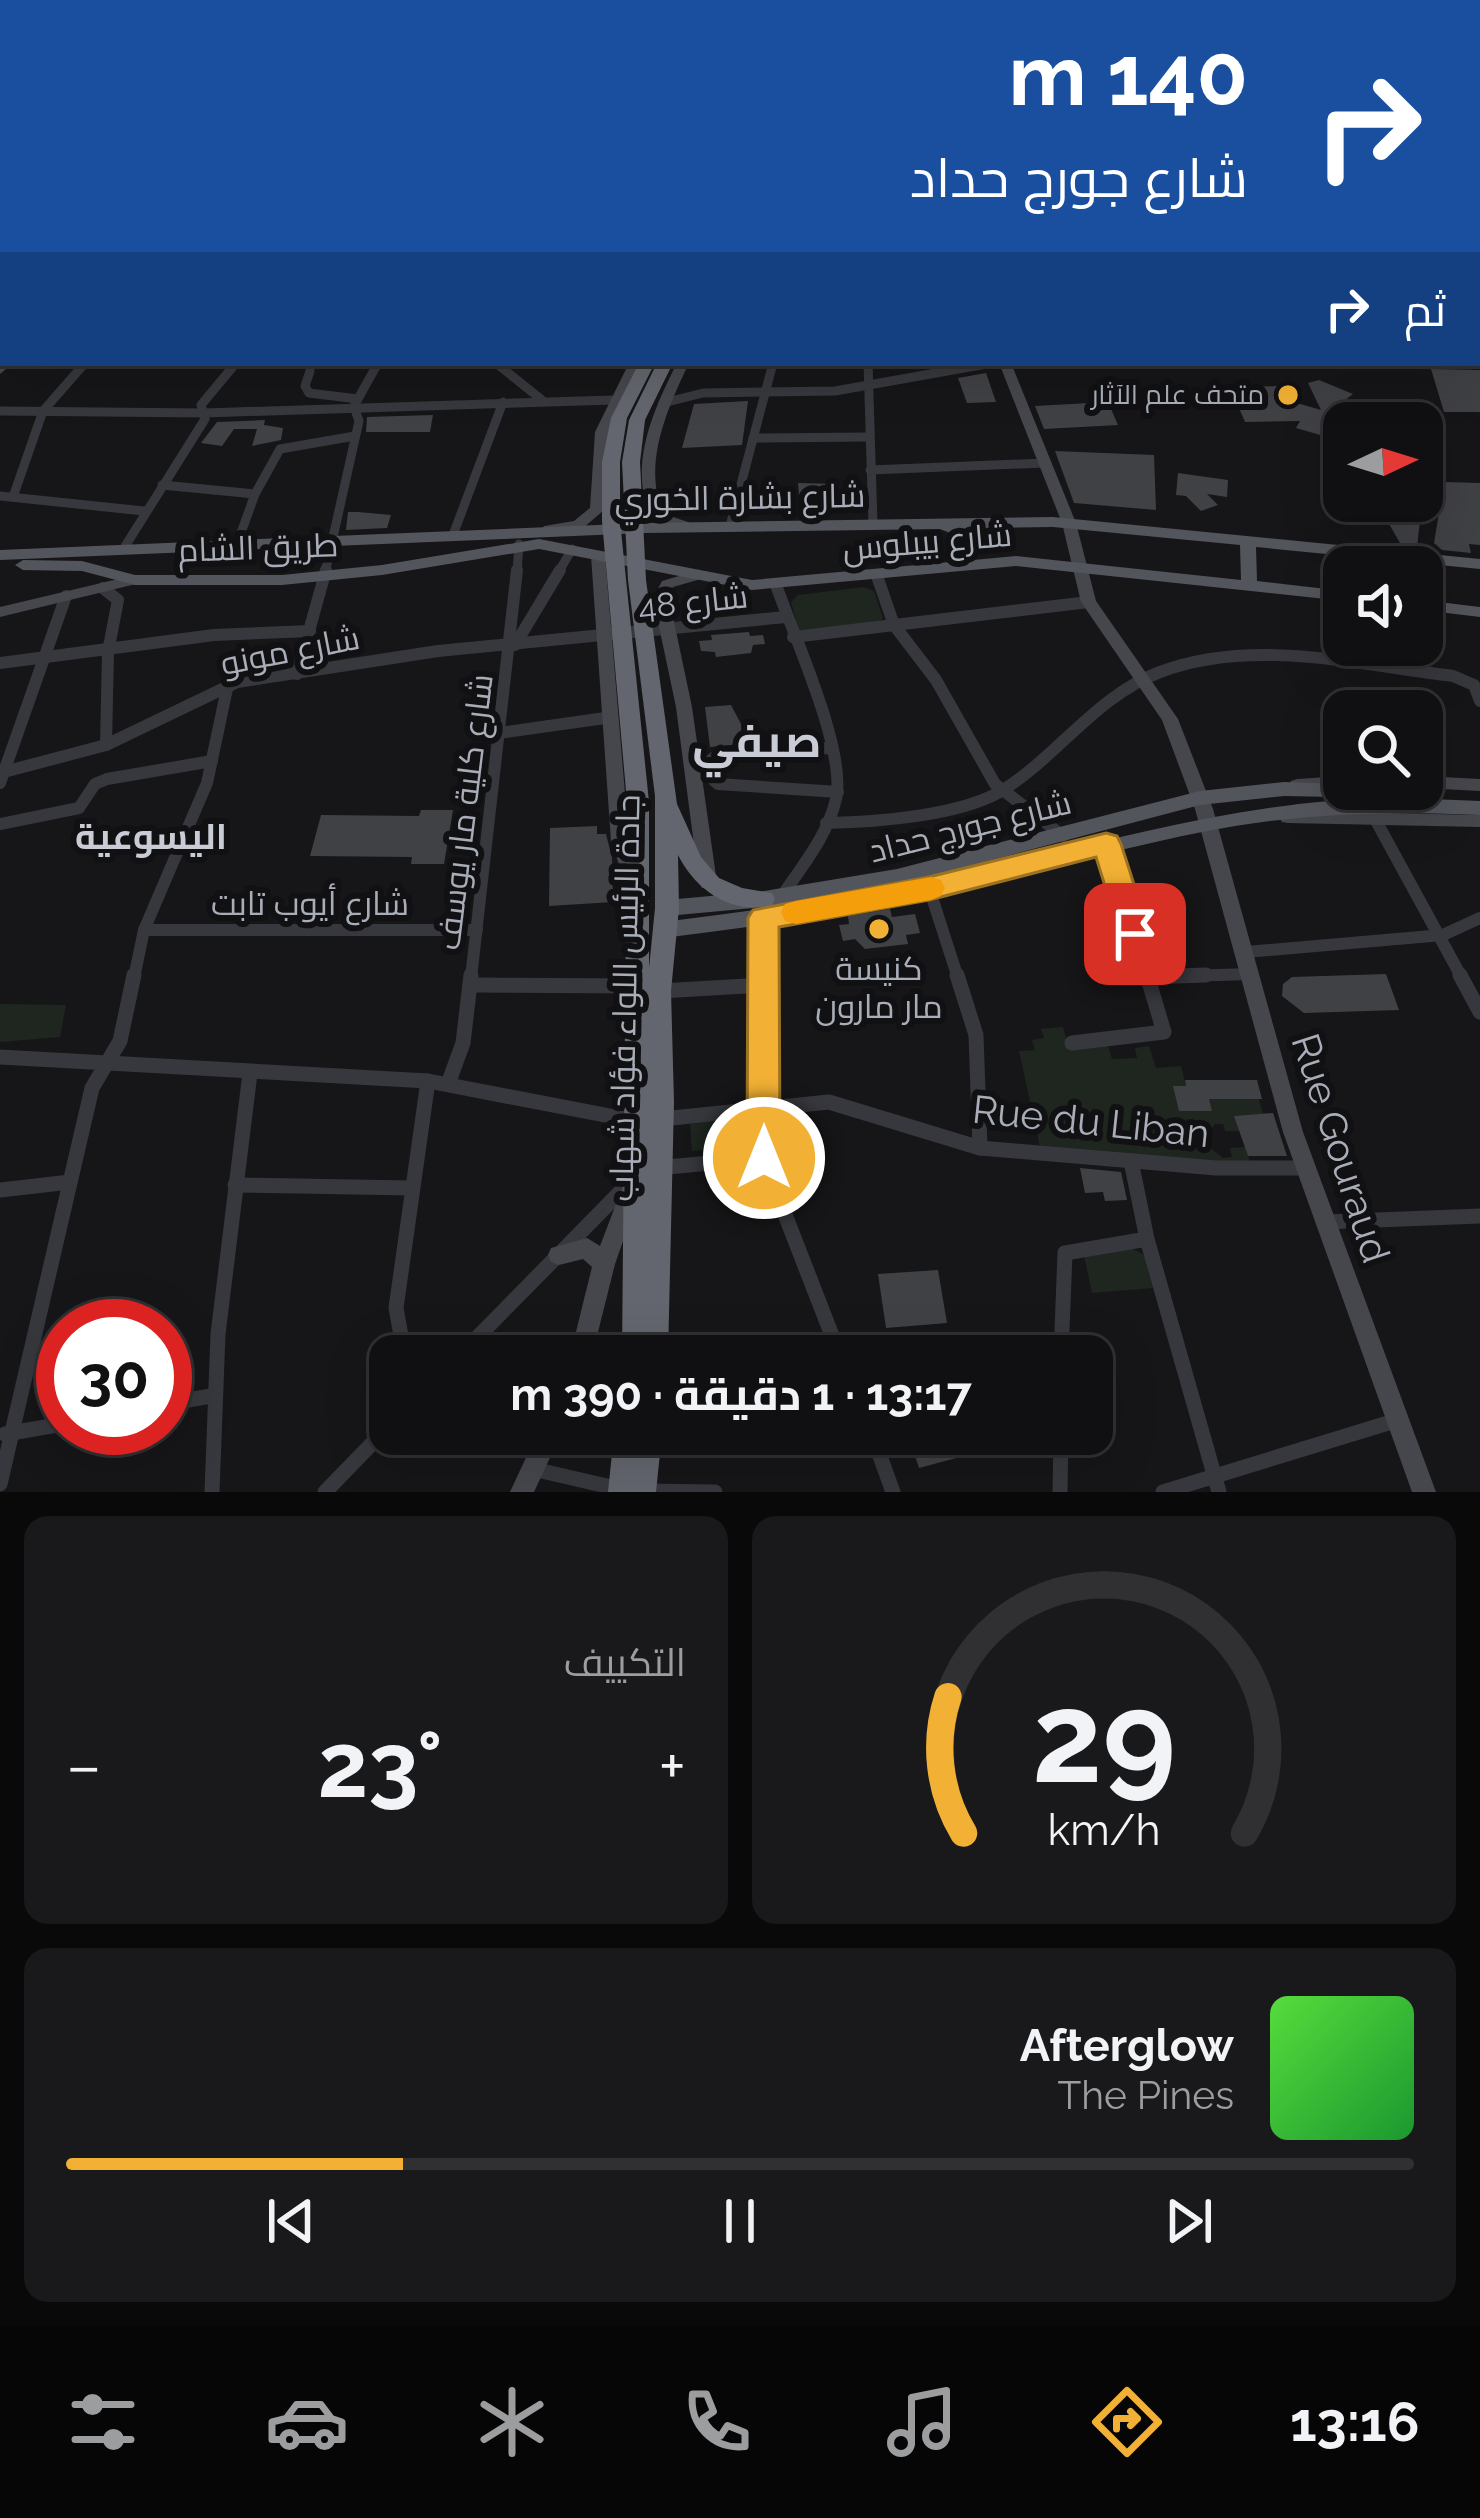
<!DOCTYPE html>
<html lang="ar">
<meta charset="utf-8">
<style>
:root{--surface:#101012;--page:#19191b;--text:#f1f3f6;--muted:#9c9d9f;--line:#303032;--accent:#f2b134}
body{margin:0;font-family:Raleway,Cairo,sans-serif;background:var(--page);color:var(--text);direction:rtl;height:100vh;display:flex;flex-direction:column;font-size:45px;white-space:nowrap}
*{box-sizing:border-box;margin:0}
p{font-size:39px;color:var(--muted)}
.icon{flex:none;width:66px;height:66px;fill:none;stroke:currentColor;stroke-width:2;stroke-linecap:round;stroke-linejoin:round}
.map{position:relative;height:1492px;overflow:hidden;direction:ltr}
.details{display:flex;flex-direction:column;gap:24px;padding:24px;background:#09090a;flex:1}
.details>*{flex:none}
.top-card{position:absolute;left:0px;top:0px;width:1482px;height:366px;box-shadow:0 12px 48px #0002,0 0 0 3px var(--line);direction:rtl;background:#1a4fa0;color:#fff;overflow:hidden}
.needle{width:78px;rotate:86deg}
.controls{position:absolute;left:1323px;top:402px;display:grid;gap:24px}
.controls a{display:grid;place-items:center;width:120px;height:120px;border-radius:24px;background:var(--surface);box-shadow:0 12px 48px #0002,0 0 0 3px var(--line);font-size:60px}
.speed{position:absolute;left:36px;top:1299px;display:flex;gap:24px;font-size:60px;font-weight:700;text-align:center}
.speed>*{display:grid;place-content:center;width:156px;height:156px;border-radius:50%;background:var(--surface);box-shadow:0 12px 48px #0002,0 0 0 3px var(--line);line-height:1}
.speed .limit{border:18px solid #d22;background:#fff;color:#111}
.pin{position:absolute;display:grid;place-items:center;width:102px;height:102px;color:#fff;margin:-51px;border-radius:24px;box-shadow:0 6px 18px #0006}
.me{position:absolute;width:132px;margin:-66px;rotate:0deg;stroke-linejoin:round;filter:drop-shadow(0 0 9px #0008)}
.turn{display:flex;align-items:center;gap:42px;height:252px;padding:0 36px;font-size:54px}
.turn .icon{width:156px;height:156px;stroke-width:2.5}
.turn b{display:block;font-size:84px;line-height:102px}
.then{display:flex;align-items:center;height:114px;padding:0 36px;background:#0003;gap:24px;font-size:45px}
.big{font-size:90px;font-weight:700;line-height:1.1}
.details .tile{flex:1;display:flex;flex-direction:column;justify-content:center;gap:18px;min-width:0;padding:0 42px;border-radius:24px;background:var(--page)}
.details .dial{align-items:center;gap:0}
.dial svg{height:312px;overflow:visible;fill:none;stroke:var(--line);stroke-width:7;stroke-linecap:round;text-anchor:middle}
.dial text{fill:var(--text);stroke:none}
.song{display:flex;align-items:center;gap:36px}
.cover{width:144px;height:144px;border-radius:18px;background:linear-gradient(135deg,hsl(110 70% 55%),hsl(130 70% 35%))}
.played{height:12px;border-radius:6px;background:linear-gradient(90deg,var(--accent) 25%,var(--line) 25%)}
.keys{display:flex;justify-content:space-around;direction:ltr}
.heat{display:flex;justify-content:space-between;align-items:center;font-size:66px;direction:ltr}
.details .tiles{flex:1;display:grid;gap:24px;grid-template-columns:1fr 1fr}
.tile:last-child{grid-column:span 2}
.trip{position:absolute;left:369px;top:1335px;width:744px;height:120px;border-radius:24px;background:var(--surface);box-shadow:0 12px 48px #0002,0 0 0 3px var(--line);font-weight:700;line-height:120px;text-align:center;direction:rtl}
.dock{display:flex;height:192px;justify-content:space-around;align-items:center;background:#060607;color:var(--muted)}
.dock .icon{width:84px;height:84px}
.dock .current{color:var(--accent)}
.dock b{font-size:54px;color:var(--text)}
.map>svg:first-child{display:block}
</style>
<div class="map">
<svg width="1480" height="1492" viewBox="0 0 1480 1492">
<rect width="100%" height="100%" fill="#161618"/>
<g fill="#1e261f">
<path d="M864 587 874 591 883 618 879 622 799 630 791 602 798 595Z"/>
<path d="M0 1004 66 1005 60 1037 0 1042Z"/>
<path d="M1063 1027 1068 1046 1107 1043 1112 1059 1137 1058 1135 1048 1149 1046 1156 1068 1181 1066 1186 1086 1209 1099H1259L1263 1114 1235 1116 1240 1131H1225L1223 1124H1215L1206 1138 1209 1147 1223 1158 1232 1157 1230 1148 1245 1147 1251 1164 1040 1147 1019 1051 1035 1050 1032 1040 1044 1038 1041 1029Z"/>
<path d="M742 1119 755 1134 746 1146 692 1151 690 1124Z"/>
<path d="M1132 1248 1144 1255 1153 1288 1092 1293 1083 1251Z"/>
</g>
<g fill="#404145">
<path d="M1431 369 1480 370V412H1444Z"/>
<path d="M986 373 996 402 967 403 958 378Z"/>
<path d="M1319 380 1353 394 1340 404 1324 436 1296 428 1300 421 1245 422 1230 387 1288 386 1297 403 1321 410 1308 383Z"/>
<path d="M748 401 742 445 682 448 694 404Z"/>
<path d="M1108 402 1118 425 1044 429 1035 406Z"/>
<path d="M433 415 430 432H366L367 417Z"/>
<path d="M265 420 264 425 283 428 281 440 252 446 257 429H234L222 446 201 443 217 422Z"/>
<path d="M1055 451 1154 455 1156 510 1074 503Z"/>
<path d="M1178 473 1228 480 1227 497 1207 494 1218 505 1201 511 1186 496 1176 495Z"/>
<path d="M1444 482 1480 483V545L1469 544 1471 553 1442 550 1434 543Z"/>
<path d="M798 483 839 484 843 499 837 503 800 505Z"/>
<path d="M1377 503 1421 512 1417 547 1400 543Z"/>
<path d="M348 512H358L391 515 387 528 346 530Z"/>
<path d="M749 632 750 636 763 635 765 644 753 645 751 653 716 657 715 652 701 651 699 641 712 640 711 635Z"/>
<path d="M731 705 751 743 710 747 705 707Z"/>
<path d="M421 810H453L444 864H411L412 857 310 856 321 815 419 816Z"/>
<path d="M597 826V834H606L612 858 613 902 549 906 550 828Z"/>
<path d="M890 909 892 917 915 914 920 933 906 935 908 944 865 949 855 939 843 941 839 925 849 924 848 916Z"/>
<path d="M1386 974 1399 1010 1304 1013 1282 996 1283 984 1292 977Z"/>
<path d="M1185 1080H1257L1262 1099H1209L1212 1111H1179L1173 1086H1186Z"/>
<path d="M1273 1113 1287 1156H1248L1234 1116Z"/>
<path d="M1080 1168 1121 1172 1127 1200 1105 1201 1103 1192 1085 1193Z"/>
<path d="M938 1270 947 1323 886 1328 878 1274Z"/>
<path d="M908 1434H952L960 1457 919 1468Z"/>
</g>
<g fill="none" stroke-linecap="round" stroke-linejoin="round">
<path stroke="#333438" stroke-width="14" stroke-dasharray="14 6" stroke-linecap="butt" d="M950 3 961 0"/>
<g stroke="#37383d" stroke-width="8">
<path d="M27 0 37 3"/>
<path d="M345 0H380"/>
<path d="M1089 0 1095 3"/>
<path d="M6 3 11 0"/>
<path d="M104 3 110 0"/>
<path d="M147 3 151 0"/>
<path d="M0 175 3 171"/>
</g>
<g stroke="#37383d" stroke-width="9">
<path d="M496 363 542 400"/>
<path d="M868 363 873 524"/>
<path d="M310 371 305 386 309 393 358 399"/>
<path d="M663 403 703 393 835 391 992 363"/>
<path d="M354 406 378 363"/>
<path d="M0 411 203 413 614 400"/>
<path d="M753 438 868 437"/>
<path d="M870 470 1045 463"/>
<path d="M162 485 255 494"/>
<path d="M0 496 144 511"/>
<path d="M13 497 43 411 85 363"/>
<path d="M730 526 773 363"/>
<path d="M453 535 503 402"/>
<path d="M237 544 255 494 280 449 355 436"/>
<path d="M124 548 205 419 201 405 236 363"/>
<path d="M325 573 359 421 354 407"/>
<path d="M517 573 519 544"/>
<path d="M558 573 572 549"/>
</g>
<g stroke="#37383d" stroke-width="12">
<path d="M877 576 894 625 936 680 995 784 1063 836"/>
<path d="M776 585C793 634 847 751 836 799 828 835 802 866 782 896"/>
<path d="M103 588 118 600 108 652 106 745"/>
<path d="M793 637 1089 602"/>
<path d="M515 645 560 570"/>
<path d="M0 663 214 635 310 631"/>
<path d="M297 674 326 570"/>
<path d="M499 733 612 717"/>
<path d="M830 748 716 756 708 762 711 778 718 784 838 792"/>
<path d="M0 773 106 745 237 682 438 651 786 617"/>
<path d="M0 783 66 596"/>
<path d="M1374 817 1462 978"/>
<path d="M826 823C875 822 965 816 1006 788 1060 753 1098 695 1160 672 1252 637 1359 665 1453 676L1474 685 1480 701"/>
<path d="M0 824 79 808 95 784 107 779 212 761"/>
<path d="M1107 844 1148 978"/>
<path d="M929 888 958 978"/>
<path d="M144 930H477"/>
<path d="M1246 952 1443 935 1480 918"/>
<path d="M1148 977 1251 974"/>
<path d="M134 978 144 930 207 783 228 684"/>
<path d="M471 978 517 570"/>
<path d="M764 978V918"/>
</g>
<g stroke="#37383d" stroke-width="15">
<path d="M764 975 763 1158 840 1356"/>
<path d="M957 975 976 1035 980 1148"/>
<path d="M1460 975 1480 1012"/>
<path d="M1148 977 1206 975"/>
<path d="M470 985 637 986"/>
<path d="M660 991 764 985"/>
<path d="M1072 1043 1164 1032 1147 975"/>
<path d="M0 1057 428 1081 636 1121"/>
<path d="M448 1084 463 1043 471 975"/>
<path d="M662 1119 829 1102 980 1148 1216 1168H1306"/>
<path d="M1131 1161 1147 1239 1219 1492"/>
<path d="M657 1168 763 1158"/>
<path d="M235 1185 412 1188"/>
<path d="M0 1190 70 1182"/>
<path d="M1325 1222 1480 1216"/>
<path d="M411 1356 402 1341 396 1308 428 1081"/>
<path d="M459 1356 633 1179"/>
<path d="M1061 1356 1065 1253 1147 1239"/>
<path d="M165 1404 211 1396"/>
<path d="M5 1434 63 1424"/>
<path d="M872 1434 893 1492"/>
<path d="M533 1469 620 1489"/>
<path d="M0 1484 92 1088 120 1041 134 975"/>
<path d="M644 1491 715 1492"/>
<path d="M212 1492 218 1334 250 1073"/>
<path d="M325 1492 390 1425"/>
<path d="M1060 1492 1061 1434"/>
<path d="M1163 1492 1398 1420"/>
</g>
<g fill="#45474d" fill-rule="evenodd">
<path d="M187 0H197L195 3H185Z"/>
<path d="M254 0H265L262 3H251Z"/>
<path d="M521 0H542L548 3H527Z"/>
<path d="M826 0H836L837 3H827Z"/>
<rect x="895" y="0" width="10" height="3"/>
<path d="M1247 0H1258L1261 3H1250Z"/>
<path d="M1300 0H1310L1313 3H1303Z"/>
<path d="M1467 0H1477L1480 3H1470Z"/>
<rect x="0" y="77" width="3" height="6"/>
<path d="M3 147V153L0 154V148Z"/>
<rect x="1479" y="161" width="1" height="6"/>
<rect x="1479" y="242" width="1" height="10"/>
<rect x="1479" y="287" width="1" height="8"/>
<rect x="0" y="289" width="3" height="8"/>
<path d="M3 344V354L0 355V345Z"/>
<path d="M3 360V363H13L0 374V363Z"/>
<path d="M629 363H641L609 432 604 510 583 528 544 532 542 529 544 526 574 521 590 508 595 432Z"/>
<path d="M677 363H689C668 407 641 466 664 514L691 523 693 526 686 530 653 520C626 470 653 410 677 363Z"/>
<path d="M999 363H1011L1076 523 1096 601 1178 719 1213 809 1303 1132 1436 1492H1412L1283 1132 1195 809 1162 720 1081 602 1062 523Z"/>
<path d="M598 551 605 556 629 841 643 882 640 887H628L625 882 611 841 591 556Z"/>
<path d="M696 571 701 573 703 576 701 579 673 587 669 598 692 707 717 883 714 888H702L699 883 676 707 653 598 662 581Z"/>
<path d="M135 575 140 577 142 580 140 583 0 617V607Z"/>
<path d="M1344 776V788L1297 791 1291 789 1289 785 1291 781 1297 779Z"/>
<path d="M1422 776 1480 779V791L1422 788Z"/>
<path d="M1288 811 1480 815V827L1288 823 1282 822 1279 817 1282 812Z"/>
<path d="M631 1181 638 1183 641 1190 615 1264 592 1356H570L592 1267 583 1259 559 1265 551 1262 548 1255 551 1248 587 1238 600 1246 624 1183Z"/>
<path d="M537 1434H561L534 1492H510Z"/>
</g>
<g fill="#53555c" fill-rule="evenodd">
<path d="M1053 517 1480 559V569L1256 547 1257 581 1344 591V601L1016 566 752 590 539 549 382 575 282 585H135L82 571 23 570 15 565 23 560 82 561 135 575H282L382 565 539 539 752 580 950 562 963 551C962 536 952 534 940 529L645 533 0 560V550L645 523ZM1053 527 1240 545 1241 580 1016 556 973 560 979 553C979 542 974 534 966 528Z"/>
<path d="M1422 600 1480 607V617L1422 610Z"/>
<path d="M1284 782 1344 784V789H1411L1412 792 1406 798 1480 801V815C1397 811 1317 813 1235 826 1139 842 1046 871 951 892 856 913 760 926 663 938L656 936 653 930 656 924 663 922C760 910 857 897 953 876 1097 845 1237 801 1385 798L1284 796 1200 805 897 885 764 907 667 916 660 914 657 908 660 902 667 900 764 891 897 869 1200 791Z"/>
</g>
<g fill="#63666e" fill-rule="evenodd">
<rect x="875" y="0" width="12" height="3"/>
<rect x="0" y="87" width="3" height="8"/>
<path d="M639 363H655L627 418 620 462V521L649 802V968L655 908V796L628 580 622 462 629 420 657 363H673L645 420 640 462 646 580 677 804 701 857 719 878 742 888 772 893 775 899 772 905C731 916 695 889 678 855L679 908 671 991 674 1102 668 1356H622L627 802 602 521V462L611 418Z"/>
<path d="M614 1434H662L656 1492H608Z"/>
</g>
</g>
<path fill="#f2b134" stroke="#9d7322" stroke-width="3" d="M1106 833 1117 836 1121 844 1150 934 1146 942H1124L1120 934 1096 857 929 900 779 927 780 1158 776 1168 764 1173 751 1168 747 1158 748 918 753 910 929 877Z"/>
<path fill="#f59e0b" d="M931 877 941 880 945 888 941 896 931 900 796 924 785 921 781 912 785 904 796 901Z"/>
<g fill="#f2b134" stroke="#111113" stroke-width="4.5">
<circle cx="1288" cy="395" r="12"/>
<circle cx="879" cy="929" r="12"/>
</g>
<g text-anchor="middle" stroke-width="12" stroke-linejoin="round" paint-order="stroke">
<g font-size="27" fill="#a8adb8" stroke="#111113" text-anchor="end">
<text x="1264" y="404">متحف علم الآثار</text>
</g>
<g font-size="33" fill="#a8adb8" stroke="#111113">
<text transform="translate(740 497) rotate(-1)" y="12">شارع بشارة الخوري</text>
<text transform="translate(927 541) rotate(-5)" y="12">شارع بيبلوس</text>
<text transform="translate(258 547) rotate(-2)" y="12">طريق الشام</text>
<text transform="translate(693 601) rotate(-6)" y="12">شارع 48</text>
<text transform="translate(290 650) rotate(-11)" y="12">شارع مونو</text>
<text transform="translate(464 812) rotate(-83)" y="12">شارع كلية مار يوسف</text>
<text transform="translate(970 826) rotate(-14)" y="12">شارع جورج حداد</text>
<text x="310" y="915">شارع أيوب تابت</text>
<text transform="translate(624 998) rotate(-89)" y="12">جادة الرئيس اللواء فؤاد شهاب</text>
</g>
<g font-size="33" fill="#a8adb8" stroke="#111113">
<text x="879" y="980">كنيسة<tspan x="879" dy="38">مار مارون</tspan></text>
</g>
<g font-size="36" font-weight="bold" fill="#c9ccd4" stroke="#111113">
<text x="151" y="849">اليسوعية</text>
</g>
<g font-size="39" fill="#a8adb8" stroke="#111113">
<text transform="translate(1091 1121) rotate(6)" y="14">Rue du Liban</text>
<text transform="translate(1341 1148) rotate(72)" y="14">Rue Gouraud</text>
</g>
<g font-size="45" font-weight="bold" fill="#c9ccd4" stroke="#111113">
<text x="757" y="757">صيفي</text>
</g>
</g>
</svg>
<div class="controls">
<a><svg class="needle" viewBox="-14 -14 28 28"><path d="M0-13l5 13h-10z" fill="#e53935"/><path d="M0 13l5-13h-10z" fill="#9c9d9f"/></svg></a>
<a><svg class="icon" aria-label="sound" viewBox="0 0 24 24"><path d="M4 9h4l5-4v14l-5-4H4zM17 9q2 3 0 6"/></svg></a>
<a><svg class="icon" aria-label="search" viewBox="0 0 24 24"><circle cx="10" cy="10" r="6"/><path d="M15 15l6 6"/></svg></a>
</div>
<div class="speed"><div class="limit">30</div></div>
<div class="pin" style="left:1135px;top:934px;background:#d93025"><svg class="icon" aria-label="arrive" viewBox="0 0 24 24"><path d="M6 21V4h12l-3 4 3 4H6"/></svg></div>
<svg class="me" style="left:764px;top:1158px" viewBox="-20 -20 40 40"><circle r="17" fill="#f2b134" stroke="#fff" stroke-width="3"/><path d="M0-11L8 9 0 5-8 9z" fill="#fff"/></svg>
<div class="trip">13:17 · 1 دقيقة · 390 m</div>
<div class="top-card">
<div class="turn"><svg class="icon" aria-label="right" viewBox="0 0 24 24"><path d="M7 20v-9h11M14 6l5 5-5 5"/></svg><div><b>140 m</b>شارع جورج حداد</div></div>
<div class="then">ثم<svg class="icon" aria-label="right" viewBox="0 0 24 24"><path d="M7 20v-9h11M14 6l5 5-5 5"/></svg></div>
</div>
</div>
<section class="details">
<div class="tiles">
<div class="tile dial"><svg viewBox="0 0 100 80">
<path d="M14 69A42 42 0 1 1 86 69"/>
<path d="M14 69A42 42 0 0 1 10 34" stroke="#f2b134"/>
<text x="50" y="56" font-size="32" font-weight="700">29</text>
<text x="50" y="72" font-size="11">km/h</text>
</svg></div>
<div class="tile"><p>التكييف</p>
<div class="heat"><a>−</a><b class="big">23°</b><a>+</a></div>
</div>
<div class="tile">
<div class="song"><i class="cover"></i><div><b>Afterglow</b><p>The Pines</p></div></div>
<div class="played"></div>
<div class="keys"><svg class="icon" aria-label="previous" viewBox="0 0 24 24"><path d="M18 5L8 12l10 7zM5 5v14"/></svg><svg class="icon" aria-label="pause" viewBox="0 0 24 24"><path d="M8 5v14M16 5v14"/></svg><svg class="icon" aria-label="next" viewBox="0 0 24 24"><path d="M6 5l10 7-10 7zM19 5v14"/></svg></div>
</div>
</div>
</section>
<nav class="dock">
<b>13:16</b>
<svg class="icon current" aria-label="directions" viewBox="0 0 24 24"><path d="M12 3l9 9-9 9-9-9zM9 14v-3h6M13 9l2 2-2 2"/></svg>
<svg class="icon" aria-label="music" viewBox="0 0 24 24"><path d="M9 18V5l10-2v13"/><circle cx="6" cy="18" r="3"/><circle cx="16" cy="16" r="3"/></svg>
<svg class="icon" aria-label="phone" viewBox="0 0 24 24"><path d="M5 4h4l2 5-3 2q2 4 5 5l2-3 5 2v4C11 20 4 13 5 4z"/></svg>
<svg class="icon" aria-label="climate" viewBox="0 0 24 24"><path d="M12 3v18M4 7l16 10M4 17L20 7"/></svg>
<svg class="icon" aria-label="car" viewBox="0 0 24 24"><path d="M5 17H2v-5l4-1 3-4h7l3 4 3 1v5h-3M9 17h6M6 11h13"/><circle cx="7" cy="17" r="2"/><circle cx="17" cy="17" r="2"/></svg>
<svg class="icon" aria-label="filters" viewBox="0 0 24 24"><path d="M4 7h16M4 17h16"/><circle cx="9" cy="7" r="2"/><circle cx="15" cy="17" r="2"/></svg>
</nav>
